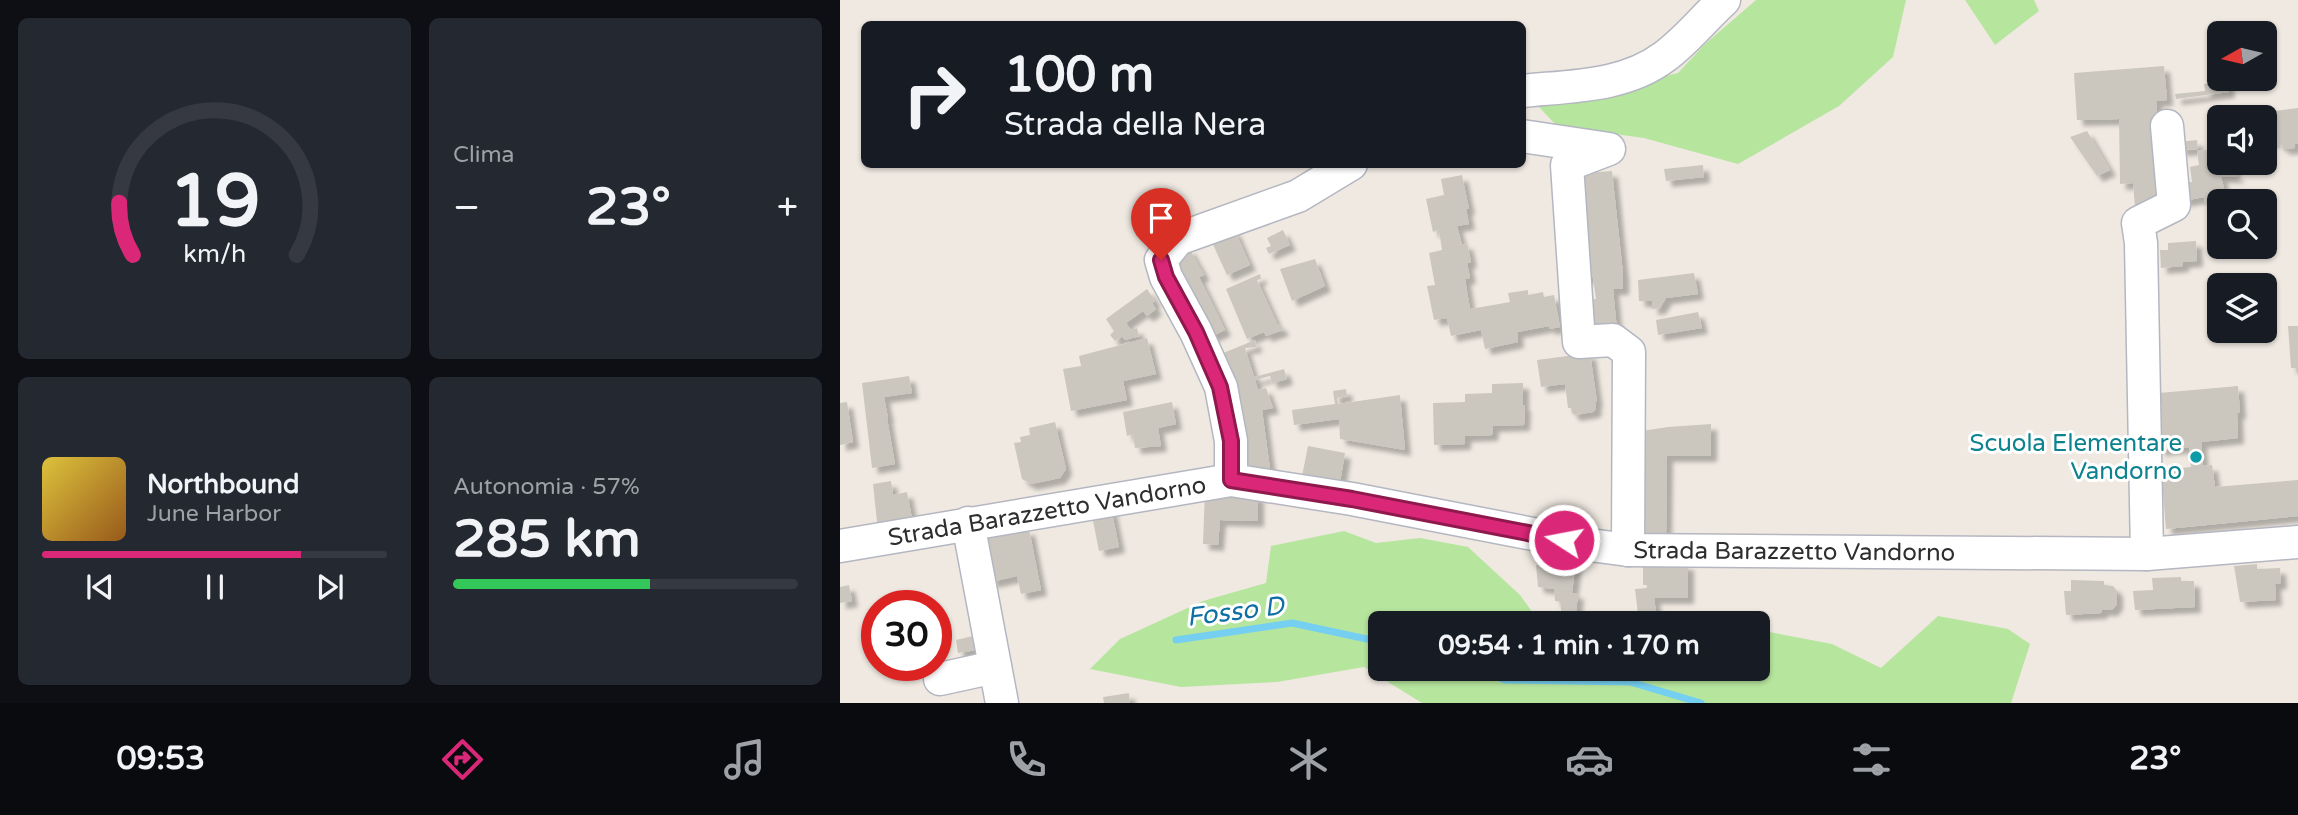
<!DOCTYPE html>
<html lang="it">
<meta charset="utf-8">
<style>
:root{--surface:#171b24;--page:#242831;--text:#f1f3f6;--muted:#9ea1a6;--line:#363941;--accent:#db2777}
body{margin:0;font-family:"Varela Round",sans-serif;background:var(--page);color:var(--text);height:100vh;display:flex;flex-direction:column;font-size:26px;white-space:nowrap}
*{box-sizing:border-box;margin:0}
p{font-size:23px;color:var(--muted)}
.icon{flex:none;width:38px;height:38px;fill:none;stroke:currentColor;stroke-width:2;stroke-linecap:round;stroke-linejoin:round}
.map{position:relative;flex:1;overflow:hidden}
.sheet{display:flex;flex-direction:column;gap:18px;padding:18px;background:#0d0f14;width:840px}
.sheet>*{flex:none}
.guide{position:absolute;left:21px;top:21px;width:665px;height:147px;border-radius:10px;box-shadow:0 2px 5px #0004;background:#171b24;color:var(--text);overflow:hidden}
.needle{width:46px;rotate:262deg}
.controls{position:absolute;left:1367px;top:21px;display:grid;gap:14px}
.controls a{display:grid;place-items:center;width:70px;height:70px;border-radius:10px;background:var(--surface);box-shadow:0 2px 5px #0004;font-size:35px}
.speed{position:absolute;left:21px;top:590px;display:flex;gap:14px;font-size:35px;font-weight:700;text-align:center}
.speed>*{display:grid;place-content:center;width:91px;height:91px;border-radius:50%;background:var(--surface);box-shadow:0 2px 5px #0004;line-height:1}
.speed .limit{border:10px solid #d22;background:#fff;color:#111}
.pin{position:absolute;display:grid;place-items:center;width:60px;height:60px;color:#fff;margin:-72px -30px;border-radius:50% 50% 50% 0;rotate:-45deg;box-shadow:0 0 7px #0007}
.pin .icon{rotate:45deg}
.me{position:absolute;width:77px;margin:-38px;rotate:281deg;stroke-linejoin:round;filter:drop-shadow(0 0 5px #0008)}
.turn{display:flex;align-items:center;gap:24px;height:147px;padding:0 28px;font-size:32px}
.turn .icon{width:91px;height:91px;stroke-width:2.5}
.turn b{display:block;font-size:49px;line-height:60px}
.big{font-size:52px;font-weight:700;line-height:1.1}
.sheet .card{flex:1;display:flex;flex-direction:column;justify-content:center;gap:10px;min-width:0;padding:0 24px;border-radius:10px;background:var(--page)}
.sheet .dial{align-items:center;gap:0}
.dial svg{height:182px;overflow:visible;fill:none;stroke:var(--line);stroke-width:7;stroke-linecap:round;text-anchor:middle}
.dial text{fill:var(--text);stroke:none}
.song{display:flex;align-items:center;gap:21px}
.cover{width:84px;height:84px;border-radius:10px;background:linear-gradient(135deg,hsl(50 70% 55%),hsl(30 70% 35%))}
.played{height:7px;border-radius:4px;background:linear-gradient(90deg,var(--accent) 75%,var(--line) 75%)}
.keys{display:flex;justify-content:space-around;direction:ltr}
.heat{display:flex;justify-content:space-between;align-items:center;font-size:38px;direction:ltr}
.charge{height:10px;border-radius:5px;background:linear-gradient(90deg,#34c759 57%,var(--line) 0)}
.sheet .tiles{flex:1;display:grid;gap:18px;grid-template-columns:repeat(2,1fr)}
.trip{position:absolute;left:528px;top:611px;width:402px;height:70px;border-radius:10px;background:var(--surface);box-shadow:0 2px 5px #0004;font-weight:700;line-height:70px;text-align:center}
.tab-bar{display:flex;height:112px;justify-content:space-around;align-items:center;background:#090b0e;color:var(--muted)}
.tab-bar .icon{width:49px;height:49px}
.tab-bar .active{color:var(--accent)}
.tab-bar b{font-size:32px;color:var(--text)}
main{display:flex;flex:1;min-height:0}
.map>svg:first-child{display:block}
</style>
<main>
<section class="sheet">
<div class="tiles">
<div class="card dial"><svg viewBox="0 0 100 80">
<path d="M14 69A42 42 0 1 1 86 69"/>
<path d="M14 69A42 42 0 0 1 8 46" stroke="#db2777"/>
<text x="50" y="56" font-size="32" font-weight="700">19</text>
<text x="50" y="72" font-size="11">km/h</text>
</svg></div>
<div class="card"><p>Clima</p>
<div class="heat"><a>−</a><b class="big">23°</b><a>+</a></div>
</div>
<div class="card">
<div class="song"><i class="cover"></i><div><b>Northbound</b><p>June Harbor</p></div></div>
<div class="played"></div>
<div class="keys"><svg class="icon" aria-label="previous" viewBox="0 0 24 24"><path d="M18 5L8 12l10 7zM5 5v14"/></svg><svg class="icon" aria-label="pause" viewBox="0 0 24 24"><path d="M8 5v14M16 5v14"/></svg><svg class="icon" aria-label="next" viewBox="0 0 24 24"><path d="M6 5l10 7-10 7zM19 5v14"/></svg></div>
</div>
<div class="card"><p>Autonomia · 57%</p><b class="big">285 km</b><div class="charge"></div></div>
</div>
</section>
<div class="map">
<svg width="1458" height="703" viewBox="0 0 1458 703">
<defs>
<filter id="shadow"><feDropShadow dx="6" dy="6" stdDeviation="2" flood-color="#0004"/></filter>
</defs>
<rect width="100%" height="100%" fill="#efe9e1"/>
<g fill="#b6e59e">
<path d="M916 0H1066L1053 57 999 106 898 164 804 138 717 126 699 107 838 73 865 44Z"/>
<path d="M1125 0H1194L1199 11 1155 45Z"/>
<path d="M504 531 536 543 580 538 628 547 680 595 700 623H541V668H919V630L992 644 1041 668 1098 616 1168 629 1190 644 1171 703H582L524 667 437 682 341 687 250 669 280 639 363 601 426 583 431 546Z"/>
</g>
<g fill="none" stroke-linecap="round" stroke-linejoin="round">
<g stroke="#75cff0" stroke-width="7">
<path d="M336 640 452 623 541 642"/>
<path d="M632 668 665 680 790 682 861 703"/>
</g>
</g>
<g fill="#cbc7bf" filter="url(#shadow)">
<path d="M1324 66 1327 100 1316 101 1322 170V206L1295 207 1293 183 1280 184 1279 119 1237 120 1234 73Z"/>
<path d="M1388 82 1389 92 1336 99 1335 94 1365 91 1364 84Z"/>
<path d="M1458 108V144H1455V148L1443 149V145L1438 146 1434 111Z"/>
<path d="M1434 130 1435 141 1424 142V131Z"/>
<path d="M1247 131 1270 170 1257 176 1230 137Z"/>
<path d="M1357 140 1358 149 1340 150 1339 142Z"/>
<path d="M1379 149V163H1394V175L1398 174V177H1381L1387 199 1365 203 1364 197 1343 201 1340 183 1352 182 1350 167 1359 165 1357 151Z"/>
<path d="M863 165 864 177 826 181 824 169Z"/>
<path d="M772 171 783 274V289H773L777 330 747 332 745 300 756 299 753 278 740 279 733 174Z"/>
<path d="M622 175 629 209H626L629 224 617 226 622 245 627 243 631 262 627 263 630 278 625 279 630 309 670 302 668 293 688 290V295L703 292 704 297 714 295 720 327 709 329V326L677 332 678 342 645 349 641 330 611 336 607 318 594 320 587 286 595 285 589 253 602 250 599 230 593 232 586 199 604 195 601 179Z"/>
<path d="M394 229 410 265 387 275 371 240Z"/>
<path d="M443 230 450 245 429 254 426 248 431 246 427 238Z"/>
<path d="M1356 241 1357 261 1343 262V266L1321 268 1320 250H1328V243Z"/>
<path d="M349 248 364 275 359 277 385 330 368 338 326 260Z"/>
<path d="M475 259 485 286 452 301 440 269Z"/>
<path d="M854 273 858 294 826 298 820 308 812 309V301H799L798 280Z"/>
<path d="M420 274 421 279 417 280 438 326 440 324 443 330 426 336 424 332 407 339 386 289Z"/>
<path d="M307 289 315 301 312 303 316 309 307 316 303 311 286 323 291 330 297 328 299 336 285 340 282 336 275 341 270 335 274 331 266 319Z"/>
<path d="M858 312 862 328 818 335 816 320Z"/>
<path d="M1448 326H1458V368H1451Z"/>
<path d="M307 338 316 374 283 381 287 400 231 411 223 369 241 366 239 356Z"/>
<path d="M415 340 416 347 405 348 414 377 444 369 447 379 432 383 430 376 415 380 418 390 426 388 433 408 422 410 430 469 399 468 376 356Z"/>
<path d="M750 353 757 402H755L756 409 753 412 735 415 732 413 731 408H728L725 384 701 387 697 360Z"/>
<path d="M69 376 72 393 44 397 47 413H48L47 418 55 464 32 468 22 383Z"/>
<path d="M683 383V405L685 406 684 425 653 426 652 435 625 436V444L594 445 593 403 625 402V394L652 393V384Z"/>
<path d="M1398 386 1400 413H1397L1398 438 1361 442 1363 466 1372 465 1375 487 1458 480V516L1326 529 1321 470 1351 467 1349 447 1319 450 1316 417H1321L1319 393Z"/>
<path d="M506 389 507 396 497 398 498 404 560 395 565 450 500 439 499 419 454 425 452 410 495 404 493 391Z"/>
<path d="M7 402 13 442 0 445V403Z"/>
<path d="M332 402 336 424 318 428 321 446 295 448 293 434 287 436 283 412Z"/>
<path d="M215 422 226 469 220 478 191 484 182 479 174 443 181 442 180 437 190 435 189 428Z"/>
<path d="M871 424V456H827L826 536 793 535 795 432 828 427Z"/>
<path d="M468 446 505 453 500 482 462 476Z"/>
<path d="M51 481 53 495 67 492 73 524 38 531 33 484Z"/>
<path d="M365 491 418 495V521L380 520 378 545 363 544Z"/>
<path d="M271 508 279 547 259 551 251 511Z"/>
<path d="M189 529 201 590 181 594 177 576 151 582 142 538Z"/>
<path d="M711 549 737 554 732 593H738L735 623H721V602L715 601 714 589 698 587 696 565H708Z"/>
<path d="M803 564H848V598H814L817 618 798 614 795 589 807 588V585H803Z"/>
<path d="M1417 564V569L1440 568 1441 583 1435 584 1436 600 1400 602 1394 566Z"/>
<path d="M1341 577V581H1354L1355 607 1295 610 1293 591 1313 590 1312 578Z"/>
<path d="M1231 580 1264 581V585L1273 586 1277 591V604L1272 610H1262L1261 613 1226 615 1224 591H1231Z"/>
<path d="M9 585 12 601 0 603V587Z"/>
<path d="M133 636 136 650 118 653 116 640Z"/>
<path d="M289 693 290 703H264L263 697Z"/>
</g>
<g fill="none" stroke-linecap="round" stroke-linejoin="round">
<defs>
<g id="minor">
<path d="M682 91C730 86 784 87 824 57 846 41 864 18 884 0"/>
<path d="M682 136 769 149 727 165 739 342 773 340 789 352 788 550"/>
<path d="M391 480V441L381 387 356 332 326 277 321 260 338 239 458 196 511 164"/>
<path d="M128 523 162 703"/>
<path id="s1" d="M0 546 391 480 512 499 750 545 788 550 1307 554 1458 542"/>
<path d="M1307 554 1301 243 1298 223 1334 205 1327 126"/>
<path d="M100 679 155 667"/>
</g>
</defs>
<use href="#minor" stroke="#b4b7c1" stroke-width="35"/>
<use href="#minor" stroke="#fff" stroke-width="32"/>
</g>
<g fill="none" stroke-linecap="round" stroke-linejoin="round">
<defs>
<path id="route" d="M321 260 326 277 356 332 380 387 391 441V480L512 499 724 540"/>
</defs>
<use href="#route" stroke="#8e194d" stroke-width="18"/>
<use href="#route" stroke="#db2777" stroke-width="12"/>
</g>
<circle fill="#0f9aa8" stroke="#fff" stroke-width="2.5" cx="1356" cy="457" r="7"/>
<g text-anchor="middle" stroke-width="6" stroke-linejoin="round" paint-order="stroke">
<g font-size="24" fill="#0d838f" stroke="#fff" text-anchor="end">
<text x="1342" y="451">Scuola Elementare<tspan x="1342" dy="28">Vandorno</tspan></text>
</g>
<g font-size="24" fill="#2e2e2e" stroke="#fff">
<text dy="8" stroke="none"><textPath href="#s1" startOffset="210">Strada Barazzetto Vandorno</textPath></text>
<text dy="8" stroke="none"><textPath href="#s1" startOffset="966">Strada Barazzetto Vandorno</textPath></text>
</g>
<g font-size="26" font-style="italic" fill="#0d6fa3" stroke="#fff">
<text transform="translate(395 611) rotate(-7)" y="9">Fosso D</text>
</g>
</g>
</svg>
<div class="controls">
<a><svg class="needle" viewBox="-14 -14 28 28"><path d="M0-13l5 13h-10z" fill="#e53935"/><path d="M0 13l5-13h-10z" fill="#9ea1a6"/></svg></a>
<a><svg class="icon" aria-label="sound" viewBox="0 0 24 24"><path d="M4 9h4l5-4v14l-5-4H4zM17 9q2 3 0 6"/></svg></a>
<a><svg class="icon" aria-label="search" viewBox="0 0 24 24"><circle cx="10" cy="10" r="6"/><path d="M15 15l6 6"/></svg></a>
<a><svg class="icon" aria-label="layers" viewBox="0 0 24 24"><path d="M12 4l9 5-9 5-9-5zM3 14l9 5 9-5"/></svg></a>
</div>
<div class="speed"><div class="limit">30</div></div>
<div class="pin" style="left:321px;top:260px;background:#d93025"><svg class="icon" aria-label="arrive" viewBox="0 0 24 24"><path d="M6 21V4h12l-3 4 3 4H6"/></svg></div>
<svg class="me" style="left:724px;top:540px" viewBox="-20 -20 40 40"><circle r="17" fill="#db2777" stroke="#fff" stroke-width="3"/><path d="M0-11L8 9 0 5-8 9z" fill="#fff"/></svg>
<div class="trip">09:54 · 1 min · 170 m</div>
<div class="guide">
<div class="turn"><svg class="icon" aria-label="right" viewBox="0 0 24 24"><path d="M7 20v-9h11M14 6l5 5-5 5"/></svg><div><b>100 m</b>Strada della Nera</div></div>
</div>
</div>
</main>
<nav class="tab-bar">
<b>09:53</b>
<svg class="icon active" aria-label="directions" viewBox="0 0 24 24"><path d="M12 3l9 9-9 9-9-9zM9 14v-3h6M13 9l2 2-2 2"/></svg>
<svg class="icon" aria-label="music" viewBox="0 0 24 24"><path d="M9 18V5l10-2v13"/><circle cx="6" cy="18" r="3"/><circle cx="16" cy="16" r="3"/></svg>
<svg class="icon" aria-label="phone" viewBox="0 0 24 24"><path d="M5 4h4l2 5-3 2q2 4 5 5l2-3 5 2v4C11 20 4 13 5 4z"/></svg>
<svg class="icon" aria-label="climate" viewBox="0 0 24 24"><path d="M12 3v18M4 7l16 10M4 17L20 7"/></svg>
<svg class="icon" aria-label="car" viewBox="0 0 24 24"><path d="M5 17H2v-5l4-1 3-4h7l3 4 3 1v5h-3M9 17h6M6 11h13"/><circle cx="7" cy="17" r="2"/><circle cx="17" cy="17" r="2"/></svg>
<svg class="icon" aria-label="filters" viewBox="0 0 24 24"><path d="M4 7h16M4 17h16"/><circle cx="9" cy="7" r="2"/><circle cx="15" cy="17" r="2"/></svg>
<b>23°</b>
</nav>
